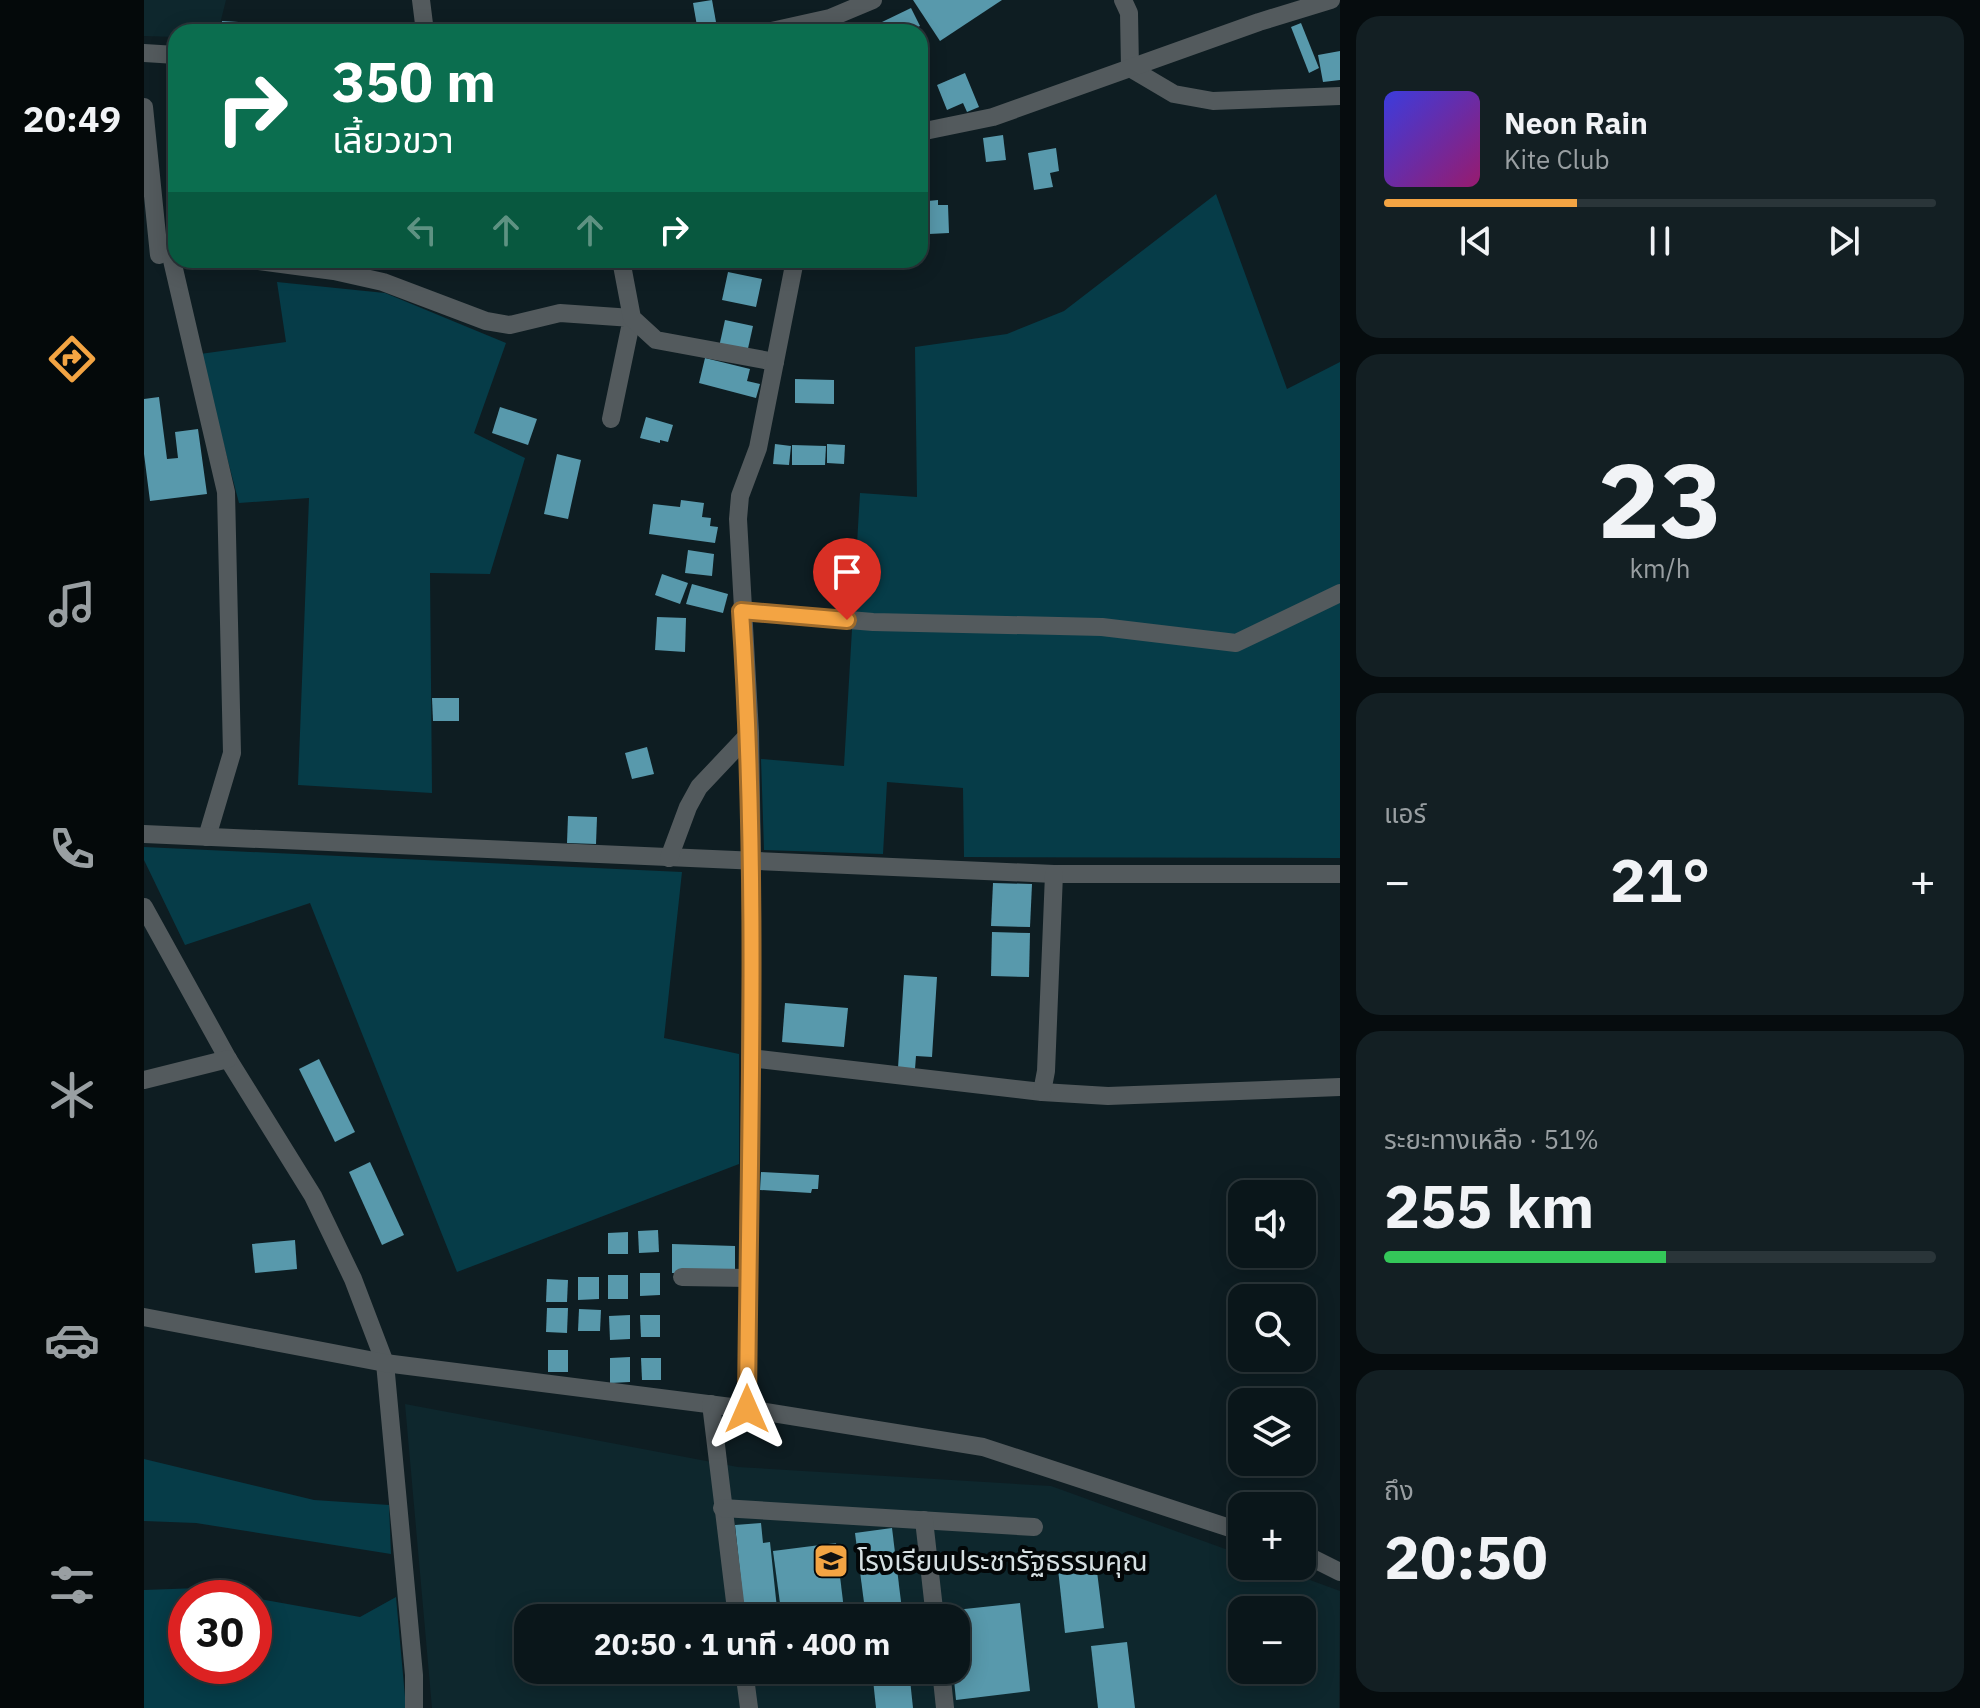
<!DOCTYPE html>
<html lang="th">
<meta charset="utf-8">
<style>
:root{--surface:#0a161a;--page:#131f23;--text:#f1f3f6;--muted:#999fa2;--line:#2a3539;--accent:#f3a443}
body{margin:0;font-family:"IBM Plex Sans","Noto Sans Thai",sans-serif;background:var(--page);color:var(--text);height:100vh;display:flex;flex-direction:column;font-size:30px;white-space:nowrap}
*{box-sizing:border-box;margin:0}
p{font-size:26px;color:var(--muted)}
.icon{flex:none;width:44px;height:44px;fill:none;stroke:currentColor;stroke-width:2;stroke-linecap:round;stroke-linejoin:round}
.map{position:relative;flex:1;overflow:hidden}
.panel{display:flex;flex-direction:column;gap:16px;padding:16px;background:#060c0e;width:640px}
.panel>*{flex:none}
.top-card{position:absolute;left:24px;top:24px;width:760px;height:244px;border-radius:24px;box-shadow:0 4px 20px #0003,0 0 0 2px var(--line);background:#0b6e4f;color:#fff;overflow:hidden}
.buttons{position:absolute;left:1084px;top:1180px;display:grid;gap:16px}
.buttons a{display:grid;place-items:center;width:88px;height:88px;border-radius:16px;background:var(--surface);box-shadow:0 4px 20px #0003,0 0 0 2px var(--line);font-size:40px}
.speed{position:absolute;left:24px;top:1580px;display:flex;gap:16px;font-size:40px;font-weight:700;text-align:center}
.speed>*{display:grid;place-content:center;width:104px;height:104px;border-radius:50%;background:var(--surface);box-shadow:0 4px 20px #0003,0 0 0 2px var(--line);line-height:1}
.speed .limit{border:12px solid #d22;background:#fff;color:#111}
.pin{position:absolute;display:grid;place-items:center;width:68px;height:68px;color:#fff;margin:-82px -34px;border-radius:50% 50% 50% 0;rotate:-45deg;box-shadow:0 0 8px #0007}
.pin .icon{rotate:45deg}
.me{position:absolute;width:88px;margin:-44px;rotate:0deg;stroke-linejoin:round;filter:drop-shadow(0 0 6px #0008)}
.turn{display:flex;align-items:center;gap:28px;height:168px;padding:0 32px;font-size:36px}
.turn .icon{width:104px;height:104px;stroke-width:2.5}
.turn b{display:block;font-size:56px;line-height:68px}
.lanes{display:flex;align-items:center;height:76px;padding:0 32px;background:#0003;justify-content:center;gap:40px;direction:ltr}
.lanes .off{opacity:.35}
.big{font-size:60px;font-weight:700;line-height:1.1}
.panel .widget{flex:1;display:flex;flex-direction:column;justify-content:center;gap:12px;min-width:0;padding:0 28px;border-radius:24px;background:var(--page)}
.panel .dial{align-items:center;gap:0}
.dial b{font-size:104px;line-height:1}
.song{display:flex;align-items:center;gap:24px}
.cover{width:96px;height:96px;border-radius:12px;background:linear-gradient(135deg,hsl(240 70% 55%),hsl(320 70% 35%))}
.played{height:8px;border-radius:4px;background:linear-gradient(90deg,var(--accent) 35%,var(--line) 35%)}
.keys{display:flex;justify-content:space-around;direction:ltr}
.heat{display:flex;justify-content:space-between;align-items:center;font-size:44px;direction:ltr}
.charge{height:12px;border-radius:6px;background:linear-gradient(90deg,#34c759 51%,var(--line) 0)}
.trip{position:absolute;left:370px;top:1604px;width:456px;height:80px;border-radius:24px;background:var(--surface);box-shadow:0 4px 20px #0003,0 0 0 2px var(--line);font-weight:700;line-height:80px;text-align:center}
main{display:flex;flex:1;min-height:0}
.menu{display:flex;flex-direction:column;width:144px;justify-content:space-around;align-items:center;background:#04090a;color:var(--muted)}
.menu .icon{width:56px;height:56px}
.menu .current{color:var(--accent)}
.menu b{font-size:36px;color:var(--text)}
.map>svg:first-child{display:block}
</style>
<main>
<nav class="menu">
<b>20:49</b>
<svg class="icon current" aria-label="directions" viewBox="0 0 24 24"><path d="M12 3l9 9-9 9-9-9zM9 14v-3h6M13 9l2 2-2 2"/></svg>
<svg class="icon" aria-label="music" viewBox="0 0 24 24"><path d="M9 18V5l10-2v13"/><circle cx="6" cy="18" r="3"/><circle cx="16" cy="16" r="3"/></svg>
<svg class="icon" aria-label="phone" viewBox="0 0 24 24"><path d="M5 4h4l2 5-3 2q2 4 5 5l2-3 5 2v4C11 20 4 13 5 4z"/></svg>
<svg class="icon" aria-label="climate" viewBox="0 0 24 24"><path d="M12 3v18M4 7l16 10M4 17L20 7"/></svg>
<svg class="icon" aria-label="car" viewBox="0 0 24 24"><path d="M5 17H2v-5l4-1 3-4h7l3 4 3 1v5h-3M9 17h6M6 11h13"/><circle cx="7" cy="17" r="2"/><circle cx="17" cy="17" r="2"/></svg>
<svg class="icon" aria-label="filters" viewBox="0 0 24 24"><path d="M4 7h16M4 17h16"/><circle cx="9" cy="7" r="2"/><circle cx="15" cy="17" r="2"/></svg>
</nav>
<div class="map">
<svg width="1196" height="1708" viewBox="0 0 1196 1708">
<rect width="100%" height="100%" fill="#0e1d22"/>
<g fill="#0e272d" fill-rule="evenodd">
<path d="M0 0H82L74 32H32V37L0 36Z"/>
<path d="M261 1404 594 1467 907 1486 1098 1555V1566H1128L1196 1591 1195 1708H288ZM1098 1610H1158V1670H1098ZM384 1618H812V1670H384Z"/>
</g>
<g fill="#063c48">
<path d="M1072 194 1143 389 1196 362V858L820 857 819 788 743 782 739 854 620 850 617 759 700 766 716 493 773 497 771 347 863 334 920 311Z"/>
<path d="M133 282 241 293 362 343 330 433 381 458 346 574 286 573 288 793 154 785 165 498 95 503 56 354 142 342Z"/>
<path d="M0 847 538 872 520 1038 595 1054V1164L313 1272 166 903 41 945 0 860Z"/>
<path d="M0 1459 170 1500 245 1505 247 1554 52 1523 0 1521Z"/>
<path d="M55 1588 109 1598H42V1666H110V1598L216 1617 252 1597 262 1708H0V1590Z"/>
</g>
<g fill="#5899ac">
<path d="M568 0 572 22 553 26 549 3Z"/>
<path d="M769 0H858L796 41Z"/>
<path d="M767 8 776 26 763 32H743L738 22Z"/>
<path d="M78 21 111 23V32H77Z"/>
<path d="M1157 23 1175 68 1165 73 1147 27Z"/>
<path d="M1196 51V80L1179 82 1174 55Z"/>
<path d="M821 73 835 107 823 112 819 103 803 110 793 85Z"/>
<path d="M859 135 862 160 842 162 839 138Z"/>
<path d="M24 136H32V159L26 160Z"/>
<path d="M912 148 915 171 906 173 909 187 890 190 884 153Z"/>
<path d="M794 200V205H804L805 233 785 234 784 201Z"/>
<path d="M584 272 618 279 612 307 578 300Z"/>
<path d="M581 320 609 326 603 353 575 347Z"/>
<path d="M561 358 606 369 603 381 616 384 612 398 555 383Z"/>
<path d="M651 379 690 380V404L651 403Z"/>
<path d="M15 397 23 459 34 458 31 432 54 429 63 494 6 501 0 454V399Z"/>
<path d="M356 407 393 419 384 445 348 433Z"/>
<path d="M502 417 529 425 524 442 516 440V443L496 438Z"/>
<path d="M631 444 647 446 645 465 629 464Z"/>
<path d="M683 444 701 445 700 464 683 463Z"/>
<path d="M648 445 682 446 681 465H648Z"/>
<path d="M413 454 437 460 424 519 400 514Z"/>
<path d="M537 500 560 503 558 517 567 518 566 526 574 527 571 543 505 534 509 504 536 507Z"/>
<path d="M544 550 570 554 568 576 541 573Z"/>
<path d="M518 574 544 583 536 604 511 595Z"/>
<path d="M548 584 584 594 579 613 542 604Z"/>
<path d="M513 617 542 618 541 652 511 650Z"/>
<path d="M288 698H315V721H289Z"/>
<path d="M503 747 510 774 488 779 481 753Z"/>
<path d="M424 816 453 817 452 844 423 843Z"/>
<path d="M849 883 888 884 886 927 847 926Z"/>
<path d="M848 932 886 933 885 977 847 976Z"/>
<path d="M760 975 793 977 788 1057 772 1056 771 1069 754 1068Z"/>
<path d="M641 1003 704 1008 700 1047 638 1042Z"/>
<path d="M175 1059 211 1132 191 1142 155 1069Z"/>
<path d="M226 1162 260 1235 238 1245 205 1172Z"/>
<path d="M617 1172 675 1175 674 1189H668L667 1193 616 1190Z"/>
<path d="M514 1230 515 1252 495 1253 494 1231Z"/>
<path d="M484 1232V1254H464V1233Z"/>
<path d="M151 1240 153 1269 111 1273 108 1244Z"/>
<path d="M528 1244 591 1246V1275L528 1273Z"/>
<path d="M496 1273H516V1295L496 1296Z"/>
<rect x="464" y="1275" width="20" height="24"/>
<path d="M434 1277H455V1299L434 1300Z"/>
<path d="M403 1279 424 1280 423 1302H402Z"/>
<path d="M403 1308H424L423 1333 402 1332Z"/>
<path d="M435 1309 457 1310 456 1331H434Z"/>
<path d="M486 1315V1339L466 1340 465 1316Z"/>
<path d="M496 1315H516V1337H497Z"/>
<rect x="404" y="1350" width="20" height="22"/>
<path d="M486 1357V1382L466 1383V1358Z"/>
<path d="M497 1358H517V1380H498Z"/>
<path d="M617 1523 619 1543 626 1542 634 1618H601L591 1525Z"/>
<path d="M748 1528 759 1618H722L711 1533Z"/>
<path d="M692 1543 701 1618H638L629 1551Z"/>
<path d="M951 1555 960 1628 921 1633 913 1560Z"/>
<path d="M876 1603 886 1691 812 1700 809 1670H812V1618H803L802 1611Z"/>
<path d="M983 1642 991 1708H954L947 1646Z"/>
<path d="M728 1670H765L769 1708H732Z"/>
</g>
<g fill="none" stroke-linecap="round" stroke-linejoin="round">
<g stroke="#535a5d" stroke-width="18">
<path d="M277 0 281 32"/>
<path d="M979 0 985 13 986 68"/>
<path d="M623 32 686 18 729 0"/>
<path d="M0 53 32 55"/>
<path d="M986 68 1030 94 1069 101 1196 96"/>
<path d="M0 107 15 255"/>
<path d="M776 132 849 117 1115 22 1187 0"/>
<path d="M27 256 82 492 88 753 63 837"/>
<path d="M107 260 190 271 239 282 342 321 366 325 416 313 488 318 467 419"/>
<path d="M477 260 488 318 512 340 631 362"/>
<path d="M597 611 729 622 958 627 1092 643 1196 593"/>
<path d="M0 834 910 874H1196"/>
<path d="M525 858 544 807 555 787 606 733"/>
<path d="M0 907 84 1059 169 1196 209 1279 241 1363 270 1675V1708"/>
<path d="M606 1058 898 1092 964 1096 1196 1087"/>
<path d="M0 1080 84 1059"/>
<path d="M898 1092 902 1071 910 874"/>
<path d="M538 1277 604 1278"/>
<path d="M0 1317 241 1363 603 1409 839 1447 1098 1532"/>
<path d="M567 1404 593 1618"/>
<path d="M603 1409 608 863 606 733 594 519 596 496 614 448 651 260"/>
<path d="M578 1508 890 1527"/>
<path d="M780 1520 791 1618"/>
<path d="M1158 1553 1196 1572"/>
<path d="M600 1670 605 1708"/>
<path d="M797 1670 801 1708"/>
</g>
</g>
<g fill="none" stroke-linecap="round" stroke-linejoin="round">
<defs>
<path id="route" d="M603 1409C605 1143 615 876 597 611L703 620"/>
</defs>
<use href="#route" stroke="#9e6b2c" stroke-width="20"/>
<use href="#route" stroke="#f3a443" stroke-width="14"/>
</g>
<defs>
<symbol id="school-square" viewBox="-11 -11 22 22"><rect x="-9" y="-9" width="18" height="18" rx="4" fill="#f3a443" stroke="#030708"/><path d="M0-5L7-2L0 1L-7-2ZM-4 1L0 2.5L4 1V4Q0 6-4 4Z" fill="#111"/></symbol>
</defs>
<g fill-rule="evenodd">
<use href="#school-square" x="667" y="1541" width="40" height="40"/>
</g>
<g text-anchor="middle" stroke-width="8" stroke-linejoin="round" paint-order="stroke">
<g font-size="28" fill="#d5dfe2" stroke="#030708" text-anchor="start">
<text x="713" y="1571">โรงเรียนประชารัฐธรรมคุณ</text>
</g>
</g>
</svg>
<div class="buttons">
<a><svg class="icon" aria-label="sound" viewBox="0 0 24 24"><path d="M4 9h4l5-4v14l-5-4H4zM17 9q2 3 0 6"/></svg></a>
<a><svg class="icon" aria-label="search" viewBox="0 0 24 24"><circle cx="10" cy="10" r="6"/><path d="M15 15l6 6"/></svg></a>
<a><svg class="icon" aria-label="layers" viewBox="0 0 24 24"><path d="M12 4l9 5-9 5-9-5zM3 14l9 5 9-5"/></svg></a>
<a>+</a>
<a>−</a>
</div>
<div class="speed"><div class="limit">30</div></div>
<div class="pin" style="left:703px;top:620px;background:#d93025"><svg class="icon" aria-label="arrive" viewBox="0 0 24 24"><path d="M6 21V4h12l-3 4 3 4H6"/></svg></div>
<svg class="me" style="left:603px;top:1409px" viewBox="-20 -20 40 40"><path d="M0-17L14 15 0 8-14 15z" fill="#f3a443" stroke="#fff" stroke-width="4"/></svg>
<div class="trip">20:50 · 1 นาที · 400 m</div>
<div class="top-card">
<div class="turn"><svg class="icon" aria-label="right" viewBox="0 0 24 24"><path d="M7 20v-9h11M14 6l5 5-5 5"/></svg><div><b>350 m</b>เลี้ยวขวา</div></div>
<div class="lanes"><svg class="icon off" aria-label="left" viewBox="0 0 24 24"><path d="M17 20v-9H6M10 6l-5 5 5 5"/></svg><svg class="icon off" aria-label="ahead" viewBox="0 0 24 24"><path d="M12 20V5M6 11l6-6 6 6"/></svg><svg class="icon off" aria-label="ahead" viewBox="0 0 24 24"><path d="M12 20V5M6 11l6-6 6 6"/></svg><svg class="icon" aria-label="right" viewBox="0 0 24 24"><path d="M7 20v-9h11M14 6l5 5-5 5"/></svg></div>
</div>
</div>
<section class="panel">
<div class="widget">
<div class="song"><i class="cover"></i><div><b>Neon Rain</b><p>Kite Club</p></div></div>
<div class="played"></div>
<div class="keys"><svg class="icon" aria-label="previous" viewBox="0 0 24 24"><path d="M18 5L8 12l10 7zM5 5v14"/></svg><svg class="icon" aria-label="pause" viewBox="0 0 24 24"><path d="M8 5v14M16 5v14"/></svg><svg class="icon" aria-label="next" viewBox="0 0 24 24"><path d="M6 5l10 7-10 7zM19 5v14"/></svg></div>
</div>
<div class="widget dial"><b>23</b><p>km/h</p></div>
<div class="widget"><p>แอร์</p>
<div class="heat"><a>−</a><b class="big">21°</b><a>+</a></div>
</div>
<div class="widget"><p>ระยะทางเหลือ · 51%</p><b class="big">255 km</b><div class="charge"></div></div>
<div class="widget"><p>ถึง</p><b class="big">20:50</b></div>
</section>
</main>
